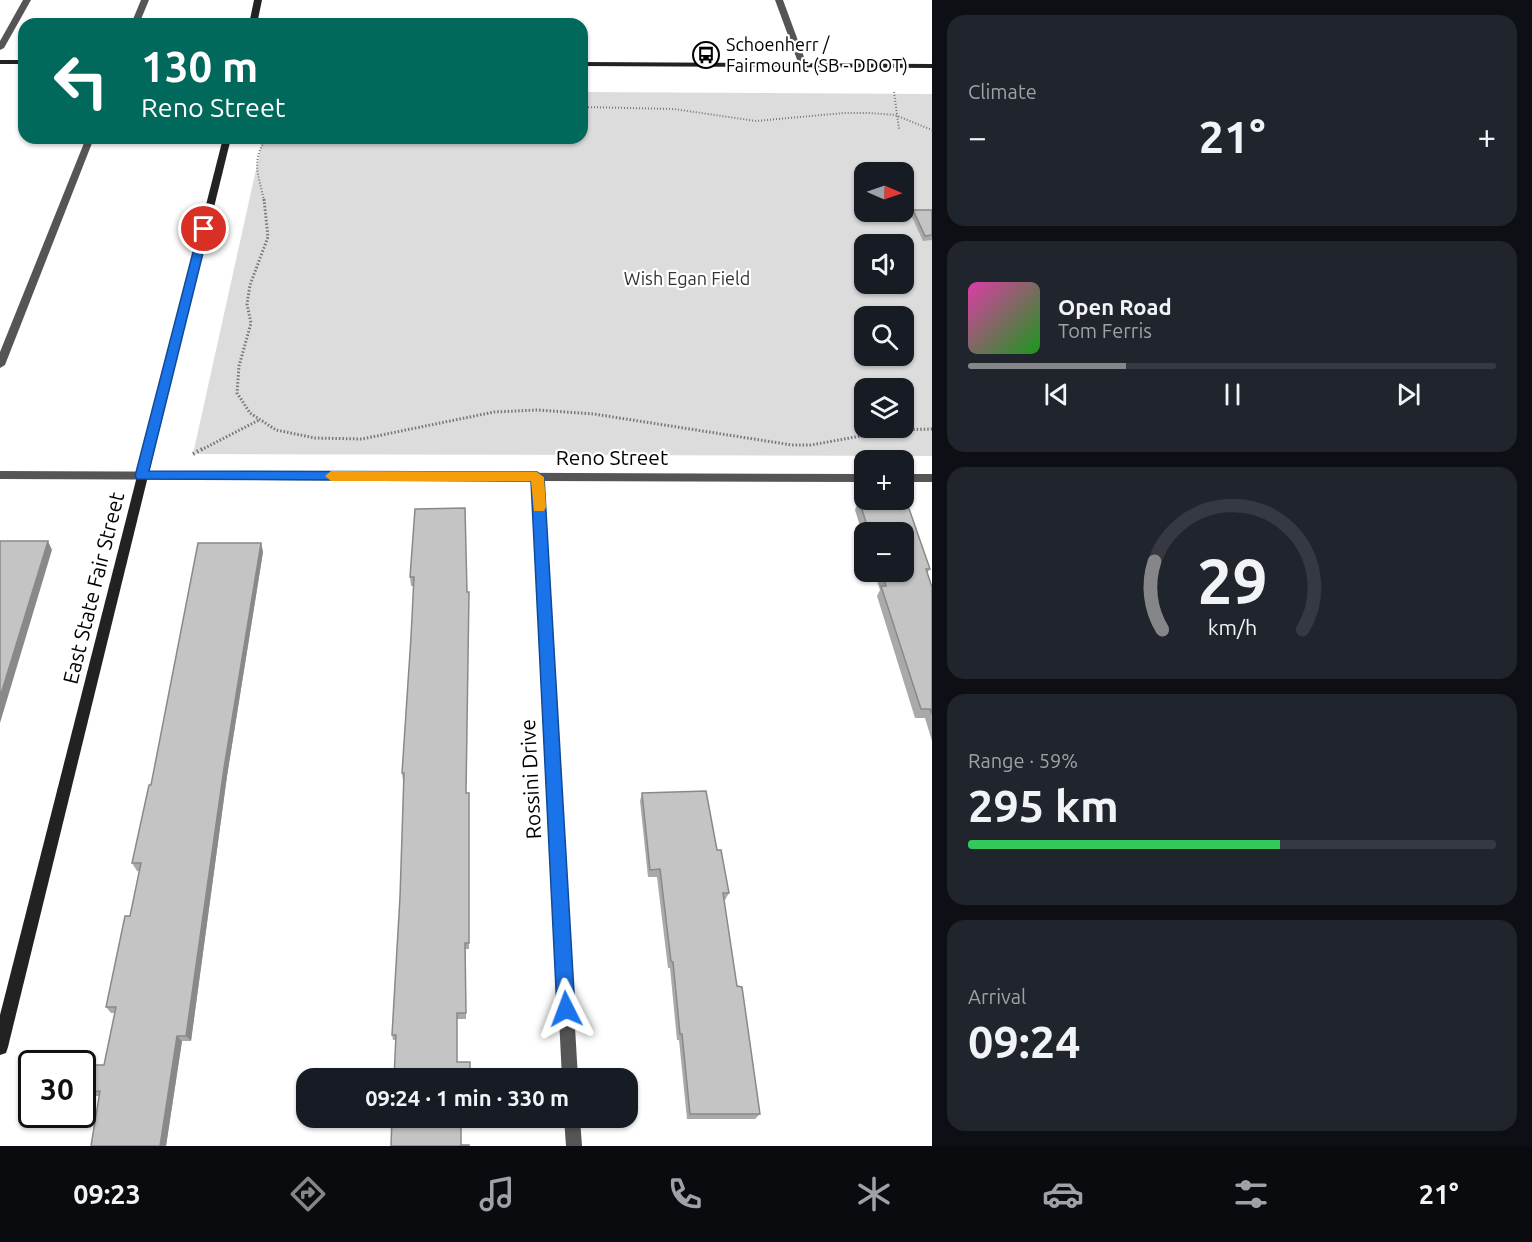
<!DOCTYPE html>
<meta charset="utf-8">
<style>
:root{--surface:#171b24;--page:#20242c;--text:#f1f3f6;--muted:#9ea1a6;--line:#363941;--accent:#858687}
body{margin:0;font-family:Ubuntu,sans-serif;background:var(--page);color:var(--text);height:100vh;display:flex;flex-direction:column;font-size:22px;white-space:nowrap}
*{box-sizing:border-box;margin:0}
p{font-size:20px;color:var(--muted)}
.icon{flex:none;width:33px;height:33px;fill:none;stroke:currentColor;stroke-width:2;stroke-linecap:round;stroke-linejoin:round}
.map{position:relative;flex:1;overflow:hidden}
.panel{display:flex;flex-direction:column;gap:15px;padding:15px;background:#0d0f14;width:600px}
.panel>*{flex:none}
.hud{position:absolute;left:18px;top:18px;width:570px;height:126px;border-radius:18px;box-shadow:0 2px 4px #0004;background:#00695c;color:#fff;overflow:hidden}
.needle{width:39px;rotate:92deg}
.buttons{position:absolute;left:854px;top:162px;display:grid;gap:12px}
.buttons a{display:grid;place-items:center;width:60px;height:60px;border-radius:12px;background:var(--surface);box-shadow:0 2px 4px #0004;font-size:30px}
.speed{position:absolute;left:18px;top:1050px;display:flex;gap:12px;font-size:30px;font-weight:700;text-align:center}
.speed>*{display:grid;place-content:center;width:78px;height:78px;border-radius:50%;background:var(--surface);box-shadow:0 2px 4px #0004;line-height:1}
.speed .limit{border:3px solid #111;border-radius:9px;background:#fff;color:#111}
.pin{position:absolute;display:grid;place-items:center;width:51px;height:51px;color:#fff;margin:-26px;border:3px solid #fff;border-radius:50%;box-shadow:0 2px 6px #0007}
.me{position:absolute;width:66px;margin:-33px;rotate:357deg;stroke-linejoin:round;filter:drop-shadow(0 0 4px #0008)}
.turn{display:flex;align-items:center;gap:21px;height:126px;padding:0 24px;font-size:27px}
.turn .icon{width:78px;height:78px;stroke-width:2.5}
.turn b{display:block;font-size:42px;line-height:51px}
.big{font-size:45px;font-weight:700;line-height:1.1}
.panel .card{flex:1;display:flex;flex-direction:column;justify-content:center;gap:9px;min-width:0;padding:0 21px;border-radius:18px;background:var(--page)}
.panel .dial{align-items:center;gap:0}
.dial svg{height:156px;overflow:visible;fill:none;stroke:var(--line);stroke-width:7;stroke-linecap:round;text-anchor:middle}
.dial text{fill:var(--text);stroke:none}
.song{display:flex;align-items:center;gap:18px}
.cover{width:72px;height:72px;border-radius:9px;background:linear-gradient(135deg,hsl(320 70% 55%),hsl(120 70% 35%))}
.played{height:6px;border-radius:3px;background:linear-gradient(90deg,var(--accent) 30%,var(--line) 30%)}
.keys{display:flex;justify-content:space-around;direction:ltr}
.heat{display:flex;justify-content:space-between;align-items:center;font-size:33px;direction:ltr}
.charge{height:9px;border-radius:4px;background:linear-gradient(90deg,#34c759 59%,var(--line) 0)}
.trip{position:absolute;left:296px;top:1068px;width:342px;height:60px;border-radius:18px;background:var(--surface);box-shadow:0 2px 4px #0004;font-weight:700;line-height:60px;text-align:center}
.tab-bar{display:flex;height:96px;justify-content:space-around;align-items:center;background:#090b0e;color:var(--muted)}
.tab-bar .icon{width:42px;height:42px}
.tab-bar .on{color:var(--accent)}
.tab-bar b{font-size:27px;color:var(--text)}
main{display:flex;flex:1;min-height:0}
.map>svg:first-child{display:block}
</style>
<main>
<div class="map">
<svg width="932" height="1146" viewBox="0 0 932 1146">
<rect width="100%" height="100%" fill="#fff"/>
<path fill="#dcdcdc" fill-rule="evenodd" d="M582 92 932 94V456L193 454 263 138H582ZM864 172H903V212H864ZM864 244H903V284H864ZM864 316H903V356H864ZM864 388H903V428H864Z"/>
<g fill="none" stroke-linecap="round" stroke-linejoin="round">
<g stroke="#777" stroke-width="2" stroke-dasharray="1 2" stroke-linecap="butt">
<path d="M894 92 899 129"/>
<path d="M582 107 674 109 756 121 844 113H870L895 115 932 130"/>
<path d="M264 201C259 175 250 161 267 138"/>
</g>
<g stroke="#777" stroke-width="3" stroke-dasharray="1.5 2" stroke-linecap="butt">
<path d="M264 199 268 237 250 285 247 304 251 323 239 366 237 393 250 413 276 430 315 438 362 439 494 412 538 410 594 414 792 445H811L894 430 932 429"/>
<path d="M201 450 259 420"/>
</g>
<path stroke="#777" stroke-width="4" stroke-dasharray="1.5 3" stroke-linecap="butt" d="M193 454 204 448"/>
<g fill="#555" fill-rule="evenodd">
<path d="M141 0H149L139 24H131Z"/>
<path d="M86 138H94L5 365 0 368V352Z"/>
</g>
<g fill="#555" fill-rule="evenodd">
<path d="M23 0H31L4 48 0 50V41Z"/>
<path d="M775 0H783L807 65 806 67 799 65Z"/>
<path d="M0 471 864 474V482L543 481 578 1078H562L532 481 0 479Z"/>
<rect x="903" y="474" width="29" height="8"/>
<path d="M564 1118H580L582 1146H566Z"/>
</g>
<g fill="#222" fill-rule="evenodd">
<path d="M254 0H262L257 24H249Z"/>
<rect x="0" y="60" width="24" height="4"/>
<path d="M582 62 932 64V68L582 66Z"/>
<path d="M223 138H231L8 1047 6 1053 0 1055V1015Z"/>
</g>
</g>
<g fill="#a9a9a9">
<path d="M913 210H932V240L923 241 911 215Z"/>
<path d="M859 500H906L930 569 927 573 932 587V741L925 718H915L877 596 880 590 874 572H903V532H864V539L855 510Z"/>
<path d="M415 509 466 793H469V949H466V1019H457V1062L470 1078 396 1040H393L392 1035 400 897 404 781H403L402 773 411 637 414 586H411L410 577Z"/>
<path d="M261 543 263 552 227 776 191 1041H182L166 1146H91L99 1096H96L90 1092 104 1065 115 1013H111L106 1007 130 916 140 871H137L132 863 151 785Z"/>
<path d="M642 793 717 850 729 893 725 900H724L737 986 760 1114 755 1119H687L679 1040H677L670 968H668L657 877H648L640 801Z"/>
</g>
<g fill="#898989">
<path d="M48 541 52 550 0 723V697Z"/>
<path d="M261 543 263 552 227 776 191 1041 186 1036 224 768Z"/>
<path d="M177 1036 182 1041 166 1146H160Z"/>
</g>
<g fill="#c4c4c4" stroke="#898989" stroke-width="1.5">
<path d="M913 210H932V235L925 236Z"/>
<path d="M859 500H906L930 569H926L932 587V714L930 709H921L881 586H886L881 572H903V532H869Z"/>
<path d="M465 508 467 592H469L466 793H469V943H465L466 1013H457V1062H470V1078H394L396 1035H392L400 897 404 773H402L411 637 414 577H410L415 509Z"/>
<path d="M0 541H48L0 697Z"/>
<path d="M198 543H261L224 768 186 1036H177L160 1146H91L100 1091 90 1092 95 1065H104L116 1007H106L125 916H130L141 863H132L149 785H151Z"/>
<path d="M706 791 717 850H721L729 893H723L737 986 742 987 760 1114H690L682 1034H680L673 962 671 961 660 869 650 870 642 793Z"/>
<path d="M392 1118H461V1145H469V1146H391Z"/>
</g>
<path fill="#1a73e8" stroke="#114b97" stroke-width="1.5" d="M204 226 209 229 149 471 537 472 544 477 575 1009 572 1016 566 1018 560 1016 557 1009 531 481 137 479 135 476 199 229Z"/>
<path fill="#f59e0b" d="M331 471 537 472 544 477 546 507 544 511H534L531 481H331L325 476Z"/>
<defs>
<symbol id="bus-ring" viewBox="-11 -11 22 22"><circle r="9.5" fill="#fff" stroke="#000" stroke-width="1.5"/><path d="M-5-6H5V4H4V6H2V4H-2V6H-4V4H-5ZM-3.5-4V0h7V-4ZM-3.5 1.2v1.5H-2V1.2ZM2 1.2v1.5H3.5V1.2Z" fill="#000"/></symbol>
</defs>
<g fill-rule="evenodd">
<use href="#bus-ring" x="691" y="40" width="30" height="30"/>
</g>
<g text-anchor="middle" stroke-width="4.5" stroke-linejoin="round" paint-order="stroke">
<g font-size="18" fill="#000" stroke="#fff" text-anchor="start">
<text x="726" y="51">Schoenherr /<tspan x="726" dy="21">Fairmount (SB - DDOT)</tspan></text>
</g>
<g font-size="18" fill="#333" stroke="#fff">
<text x="687" y="285">Wish Egan Field</text>
</g>
<g font-size="21" fill="#000" stroke="#fff">
<text x="612" y="465">Reno Street</text>
<text transform="translate(94 588) rotate(-76)" y="7">East State Fair Street</text>
<text transform="translate(531 779) rotate(-93)" y="7">Rossini Drive</text>
</g>
</g>
</svg>
<div class="buttons">
<a><svg class="needle" viewBox="-14 -14 28 28"><path d="M0-13l5 13h-10z" fill="#e53935"/><path d="M0 13l5-13h-10z" fill="#9ea1a6"/></svg></a>
<a><svg class="icon" aria-label="sound" viewBox="0 0 24 24"><path d="M4 9h4l5-4v14l-5-4H4zM17 9q2 3 0 6"/></svg></a>
<a><svg class="icon" aria-label="search" viewBox="0 0 24 24"><circle cx="10" cy="10" r="6"/><path d="M15 15l6 6"/></svg></a>
<a><svg class="icon" aria-label="layers" viewBox="0 0 24 24"><path d="M12 4l9 5-9 5-9-5zM3 14l9 5 9-5"/></svg></a>
<a>+</a>
<a>−</a>
</div>
<div class="speed"><div class="limit">30</div></div>
<div class="pin" style="left:204px;top:229px;background:#d93025"><svg class="icon" aria-label="arrive" viewBox="0 0 24 24"><path d="M6 21V4h12l-3 4 3 4H6"/></svg></div>
<svg class="me" style="left:566px;top:1009px" viewBox="-20 -20 40 40"><path d="M0-17L14 15 0 8-14 15z" fill="#1a73e8" stroke="#fff" stroke-width="4"/></svg>
<div class="trip">09:24 · 1 min · 330 m</div>
<div class="hud">
<div class="turn"><svg class="icon" aria-label="left" viewBox="0 0 24 24"><path d="M17 20v-9H6M10 6l-5 5 5 5"/></svg><div><b>130 m</b>Reno Street</div></div>
</div>
</div>
<section class="panel">
<div class="card"><p>Climate</p>
<div class="heat"><a>−</a><b class="big">21°</b><a>+</a></div>
</div>
<div class="card">
<div class="song"><i class="cover"></i><div><b>Open Road</b><p>Tom Ferris</p></div></div>
<div class="played"></div>
<div class="keys"><svg class="icon" aria-label="previous" viewBox="0 0 24 24"><path d="M18 5L8 12l10 7zM5 5v14"/></svg><svg class="icon" aria-label="pause" viewBox="0 0 24 24"><path d="M8 5v14M16 5v14"/></svg><svg class="icon" aria-label="next" viewBox="0 0 24 24"><path d="M6 5l10 7-10 7zM19 5v14"/></svg></div>
</div>
<div class="card dial"><svg viewBox="0 0 100 80">
<path d="M14 69A42 42 0 1 1 86 69"/>
<path d="M14 69A42 42 0 0 1 10 34" stroke="#858687"/>
<text x="50" y="56" font-size="32" font-weight="700">29</text>
<text x="50" y="72" font-size="11">km/h</text>
</svg></div>
<div class="card"><p>Range · 59%</p><b class="big">295 km</b><div class="charge"></div></div>
<div class="card"><p>Arrival</p><b class="big">09:24</b></div>
</section>
</main>
<nav class="tab-bar">
<b>09:23</b>
<svg class="icon on" aria-label="directions" viewBox="0 0 24 24"><path d="M12 3l9 9-9 9-9-9zM9 14v-3h6M13 9l2 2-2 2"/></svg>
<svg class="icon" aria-label="music" viewBox="0 0 24 24"><path d="M9 18V5l10-2v13"/><circle cx="6" cy="18" r="3"/><circle cx="16" cy="16" r="3"/></svg>
<svg class="icon" aria-label="phone" viewBox="0 0 24 24"><path d="M5 4h4l2 5-3 2q2 4 5 5l2-3 5 2v4C11 20 4 13 5 4z"/></svg>
<svg class="icon" aria-label="climate" viewBox="0 0 24 24"><path d="M12 3v18M4 7l16 10M4 17L20 7"/></svg>
<svg class="icon" aria-label="car" viewBox="0 0 24 24"><path d="M5 17H2v-5l4-1 3-4h7l3 4 3 1v5h-3M9 17h6M6 11h13"/><circle cx="7" cy="17" r="2"/><circle cx="17" cy="17" r="2"/></svg>
<svg class="icon" aria-label="filters" viewBox="0 0 24 24"><path d="M4 7h16M4 17h16"/><circle cx="9" cy="7" r="2"/><circle cx="15" cy="17" r="2"/></svg>
<b>21°</b>
</nav>
